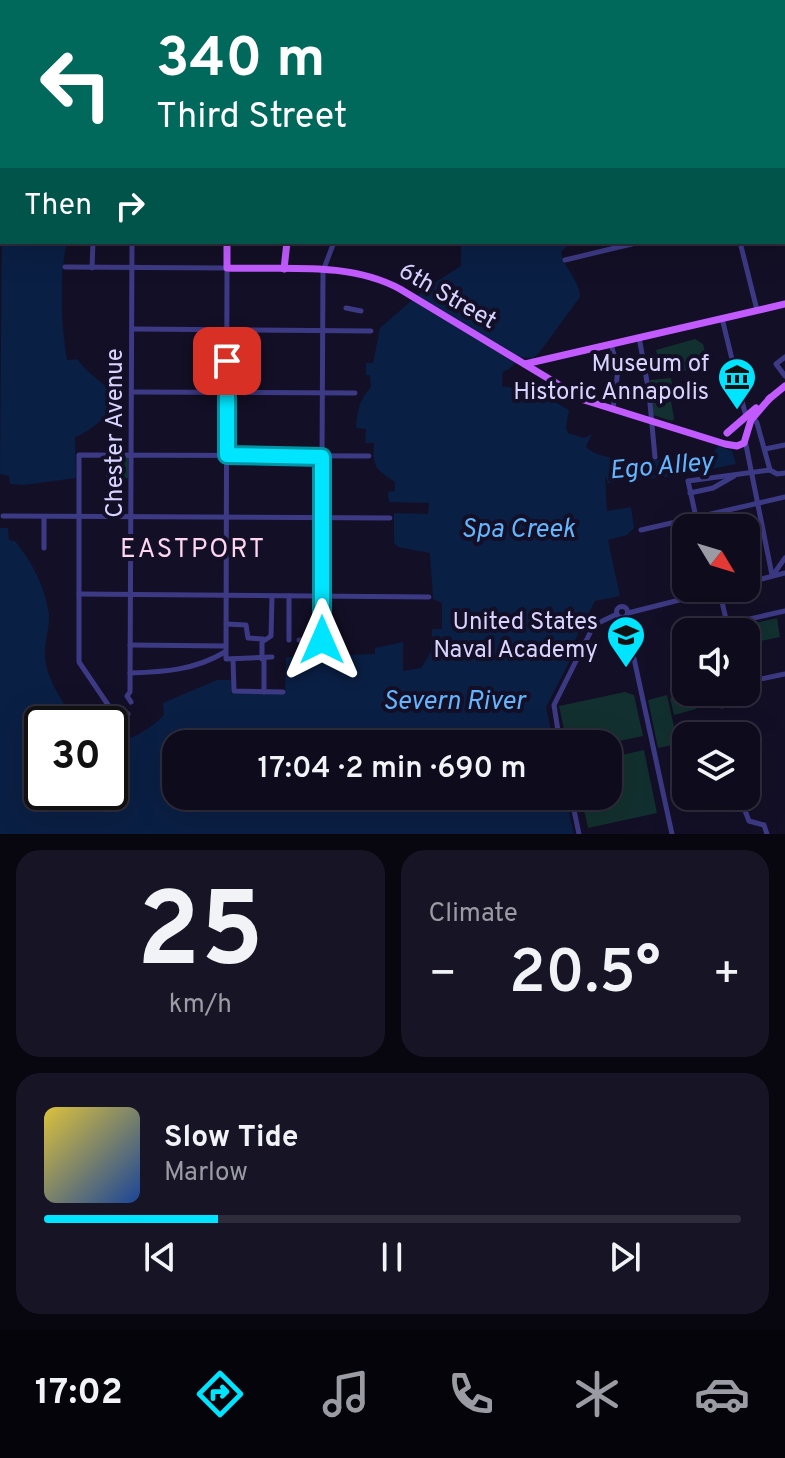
<!DOCTYPE html>
<meta charset="utf-8">
<style>
:root{--surface:#0e0b1c;--page:#171425;--text:#f1f3f6;--muted:#9b9ba3;--line:#2e2b3b;--accent:#00e5ff}
body{margin:0;font-family:Overpass,sans-serif;background:var(--page);color:var(--text);height:100vh;display:flex;flex-direction:column;font-size:30px;white-space:nowrap}
*{box-sizing:border-box;margin:0}
p{font-size:26px;color:var(--muted)}
.icon{flex:none;width:44px;height:44px;fill:none;stroke:currentColor;stroke-width:2;stroke-linecap:round;stroke-linejoin:round}
.map{position:relative;height:834px;overflow:hidden}
.panel{display:flex;flex-direction:column;gap:16px;padding:16px;background:#08060f;flex:1}
.panel>*{flex:none}
.top-card{position:absolute;left:0px;top:0px;width:786px;height:244px;box-shadow:0 8px 32px #0002,0 0 0 2px var(--line);background:#00695c;color:#fff;overflow:hidden}
.needle{width:52px;rotate:128deg}
.fabs{position:absolute;left:672px;top:514px;display:grid;gap:16px}
.fabs a{display:grid;place-items:center;width:88px;height:88px;border-radius:16px;background:var(--surface);box-shadow:0 8px 32px #0002,0 0 0 2px var(--line);font-size:40px}
.speed{position:absolute;left:24px;top:706px;display:flex;gap:16px;font-size:40px;font-weight:700;text-align:center}
.speed>*{display:grid;place-content:center;width:104px;height:104px;border-radius:50%;background:var(--surface);box-shadow:0 8px 32px #0002,0 0 0 2px var(--line);line-height:1}
.speed .limit{border:4px solid #111;border-radius:12px;background:#fff;color:#111}
.pin{position:absolute;display:grid;place-items:center;width:68px;height:68px;color:#fff;margin:-34px;border-radius:16px;box-shadow:0 4px 12px #0006}
.me{position:absolute;width:88px;margin:-44px;rotate:0deg;stroke-linejoin:round;filter:drop-shadow(0 0 6px #0008)}
.turn{display:flex;align-items:center;gap:28px;height:168px;padding:0 24px;font-size:36px}
.turn .icon{width:104px;height:104px;stroke-width:2.5}
.turn b{display:block;font-size:56px;line-height:68px}
.then{display:flex;align-items:center;height:76px;padding:0 24px;background:#0003;gap:16px;font-size:30px}
.big{font-size:60px;font-weight:600;line-height:1.1}
.panel .widget{flex:1;display:flex;flex-direction:column;justify-content:center;gap:12px;min-width:0;padding:0 28px;border-radius:24px;background:var(--page)}
.panel .dial{align-items:center;gap:0}
.dial b{font-size:104px;line-height:1}
.song{display:flex;align-items:center;gap:24px}
.cover{width:96px;height:96px;border-radius:12px;background:linear-gradient(135deg,hsl(50 70% 55%),hsl(220 70% 35%))}
.played{height:8px;border-radius:4px;background:linear-gradient(90deg,var(--accent) 25%,var(--line) 25%)}
.keys{display:flex;justify-content:space-around;direction:ltr}
.heat{display:flex;justify-content:space-between;align-items:center;font-size:44px;direction:ltr}
.panel .tiles{flex:1;display:grid;gap:16px;grid-template-columns:1fr 1fr}
.widget:last-child{grid-column:span 2}
.trip{position:absolute;left:162px;top:730px;width:460px;height:80px;border-radius:24px;background:var(--surface);box-shadow:0 8px 32px #0002,0 0 0 2px var(--line);font-weight:600;line-height:80px;text-align:center}
.tabs{display:flex;height:128px;justify-content:space-around;align-items:center;background:#06040b;color:var(--muted)}
.tabs .icon{width:56px;height:56px}
.tabs .active{color:var(--accent)}
.tabs b{font-size:36px;color:var(--text)}
.map>svg:first-child{display:block}
</style>
<div class="map">
<svg width="785" height="834" viewBox="0 0 785 834">
<rect width="100%" height="100%" fill="#130f26"/>
<g fill="#12302f">
<path d="M695 339 703 344 705 352 699 366 675 374 673 369 661 371 656 350Z"/>
<path d="M671 378 673 394 670 395 674 419 672 421 653 415 650 380Z"/>
<path d="M128 457V478H106V458Z"/>
<path d="M777 618 780 637 746 644V632H734L733 628Z"/>
<path d="M625 692 634 695 643 736 605 744H567L559 706Z"/>
<path d="M693 693 696 709 674 715 670 698Z"/>
<path d="M667 695 678 744 658 748 648 700Z"/>
<path d="M644 750 657 813 588 828 581 796H608V758Z"/>
</g>
<g fill="#0a1f44">
<path d="M2 203V242H67C59 274 61 325 67 360L77 359C89 376 110 386 117 400 113 412 86 435 75 437L76 478 24 485 10 484 9 476 0 474Z"/>
<path d="M461 242H578L568 245 561 252C564 268 580 281 580 297L539 353 533 358 521 357 508 370 503 371 502 386 540 393 569 410 566 427 568 433 584 438 592 434 586 446C598 467 691 460 713 453L718 446 732 451 736 464 683 475 608 483 605 476 607 511 631 507 634 528 627 535 608 540 620 596 595 601 573 644 577 647 546 707 554 744H176V796H565L574 834H0V528H8L9 540 15 541C32 562 45 586 49 614 50 630 42 647 46 664 50 685 66 707 78 724H42V792H110V740C128 744 151 728 164 715L163 703 217 680H231V693L285 692 286 657 324 658V663L340 664V655L375 654V648L403 642V671L421 668 431 652 432 629H442V603L433 599 430 553 398 547 394 543V513L428 514 429 503 389 502 388 492 395 491V482C376 469 372 468 374 443H365L366 429 356 428C357 411 359 400 371 387L370 375H366V363H373L380 328 425 289 461 266Z"/>
</g>
<g fill="none" stroke-linecap="round" stroke-linejoin="round">
<g stroke="#3d3a85" stroke-width="5">
<path d="M517 0 518 2"/>
<path d="M174 2V0"/>
<path d="M350 2V0"/>
<path d="M413 2V0"/>
<path d="M477 2V0"/>
<path d="M506 2V0"/>
<path d="M620 2V0"/>
<path d="M639 2 641 0"/>
<path d="M784 19 785 18"/>
<path d="M0 88 2 86"/>
<path d="M784 199H785"/>
<path d="M784 222 785 227"/>
<path d="M740 242 757 310"/>
<path d="M565 260 640 242"/>
<path d="M65 267 227 268 226 659 272 657"/>
<path d="M92 268 93 242"/>
<path d="M346 308 361 311"/>
<path d="M722 318 746 417"/>
<path d="M132 329 371 331"/>
<path d="M639 337 649 393 655 457"/>
<path d="M611 344 618 370 613 409"/>
<path d="M785 357 776 364 785 376"/>
<path d="M132 392 355 393"/>
<path d="M753 417 757 423 770 470"/>
<path d="M745 440 772 575"/>
<path d="M765 449 785 445"/>
<path d="M770 470 777 474 785 473"/>
<path d="M690 493 713 488 734 476"/>
<path d="M3 516 390 518"/>
<path d="M696 517 688 481 770 470"/>
<path d="M641 530 785 497"/>
<path d="M44 548V517"/>
<path d="M773 575 785 558"/>
<path d="M746 583 785 573"/>
<path d="M719 589 729 632"/>
<path d="M79 594 429 597"/>
<path d="M289 596V640"/>
<circle cx="622" cy="612" r="5.5"/>
<path d="M628 613 727 588"/>
<path d="M625 617 672 834"/>
<path d="M226 624 246 625 248 638 263 639"/>
<path d="M727 624 785 611"/>
<path d="M299 640H322"/>
<path d="M130 645 225 646"/>
<path d="M321 650 323 271 334 242"/>
<path d="M264 658V692"/>
<path d="M233 659 234 691 283 692"/>
<path d="M262 659V642L271 636 272 596"/>
<path d="M130 673C164 672 195 670 225 652"/>
<path d="M746 682 785 674"/>
<path d="M722 692V706"/>
<path d="M131 702 127 696 130 692 132 242"/>
<path d="M128 714 119 721 79 662V455L369 456"/>
<path d="M560 744 554 705 594 625 617 614"/>
<path d="M571 796 579 834"/>
<path d="M744 808 749 821 764 825 767 834"/>
</g>
<g stroke="#c25bff" stroke-width="7">
<path d="M228 0V2"/>
<path d="M283 0 285 2"/>
<path d="M227 242V268C284 270 349 261 400 289L584 400 725 444 737 446 744 443 751 420 770 398"/>
<path d="M284 269 287 242"/>
<path d="M525 364 785 304"/>
<path d="M769 399 785 386"/>
<path d="M727 433 756 408"/>
</g>
</g>
<g fill="none" stroke-linecap="round" stroke-linejoin="round">
<defs>
<path id="route" d="M227 361V455L322 457V640"/>
</defs>
<use href="#route" stroke="#0095a6" stroke-width="20"/>
<use href="#route" stroke="#00e5ff" stroke-width="14"/>
</g>
<defs>
<symbol id="museum-pin" viewBox="-11 -11 22 30"><path d="M0 17L-7.5 6A9.5 9.5 0 1 1 7.5 6Z" fill="#00e5ff" stroke="#130f26"/><path d="M0-6L6-3V-2H-6V-3ZM-5-1h2V3h-2ZM-1-1h2V3h-2ZM3-1h2V3H3ZM-6 4H6V6H-6Z" fill="#111"/></symbol>
<symbol id="university-pin" viewBox="-11 -11 22 30"><path d="M0 17L-7.5 6A9.5 9.5 0 1 1 7.5 6Z" fill="#00e5ff" stroke="#130f26"/><path d="M0-5L7-2L0 1L-7-2ZM-4 1L0 2.5L4 1V4Q0 6-4 4Z" fill="#111"/></symbol>
</defs>
<g fill-rule="evenodd">
<use href="#museum-pin" x="715" y="355" width="44" height="60"/>
<use href="#university-pin" x="604" y="613" width="44" height="60"/>
</g>
<g text-anchor="middle" stroke-width="8" stroke-linejoin="round" paint-order="stroke">
<g font-size="24" fill="#d9d4ff" stroke="#130f26">
<text transform="translate(448 295) rotate(30)" y="8">6th Street</text>
<text transform="translate(114 433) rotate(-90)" y="8">Chester Avenue</text>
</g>
<g font-size="24" fill="#d9d4ff" stroke="#130f26" text-anchor="end">
<text x="709" y="371">Museum of<tspan x="709" dy="28">Historic Annapolis</tspan></text>
<text x="598" y="629">United States<tspan x="598" dy="28">Naval Academy</tspan></text>
</g>
<g font-size="26" font-style="italic" fill="#62b6ff" stroke="#130f26">
<text transform="translate(661 465) rotate(-5)" y="9">Ego Alley</text>
<text x="518" y="537">Spa Creek</text>
<text x="454" y="709">Severn River</text>
</g>
<g font-size="26" letter-spacing="2" fill="#ffd6f0" stroke="#130f26">
<text x="193" y="557">EASTPORT</text>
</g>
</g>
</svg>
<div class="fabs">
<a><svg class="needle" viewBox="-14 -14 28 28"><path d="M0-13l5 13h-10z" fill="#e53935"/><path d="M0 13l5-13h-10z" fill="#9b9ba3"/></svg></a>
<a><svg class="icon" aria-label="sound" viewBox="0 0 24 24"><path d="M4 9h4l5-4v14l-5-4H4zM17 9q2 3 0 6"/></svg></a>
<a><svg class="icon" aria-label="layers" viewBox="0 0 24 24"><path d="M12 4l9 5-9 5-9-5zM3 14l9 5 9-5"/></svg></a>
</div>
<div class="speed"><div class="limit">30</div></div>
<div class="pin" style="left:227px;top:361px;background:#d93025"><svg class="icon" aria-label="arrive" viewBox="0 0 24 24"><path d="M6 21V4h12l-3 4 3 4H6"/></svg></div>
<svg class="me" style="left:322px;top:640px" viewBox="-20 -20 40 40"><path d="M0-17L14 15 0 8-14 15z" fill="#00e5ff" stroke="#fff" stroke-width="4"/></svg>
<div class="trip">17:04 · 2 min · 690 m</div>
<div class="top-card">
<div class="turn"><svg class="icon" aria-label="left" viewBox="0 0 24 24"><path d="M17 20v-9H6M10 6l-5 5 5 5"/></svg><div><b>340 m</b>Third Street</div></div>
<div class="then">Then<svg class="icon" aria-label="right" viewBox="0 0 24 24"><path d="M7 20v-9h11M14 6l5 5-5 5"/></svg></div>
</div>
</div>
<section class="panel">
<div class="tiles">
<div class="widget dial"><b>25</b><p>km/h</p></div>
<div class="widget"><p>Climate</p>
<div class="heat"><a>−</a><b class="big">20.5°</b><a>+</a></div>
</div>
<div class="widget">
<div class="song"><i class="cover"></i><div><b>Slow Tide</b><p>Marlow</p></div></div>
<div class="played"></div>
<div class="keys"><svg class="icon" aria-label="previous" viewBox="0 0 24 24"><path d="M18 5L8 12l10 7zM5 5v14"/></svg><svg class="icon" aria-label="pause" viewBox="0 0 24 24"><path d="M8 5v14M16 5v14"/></svg><svg class="icon" aria-label="next" viewBox="0 0 24 24"><path d="M6 5l10 7-10 7zM19 5v14"/></svg></div>
</div>
</div>
</section>
<nav class="tabs">
<b>17:02</b>
<svg class="icon active" aria-label="directions" viewBox="0 0 24 24"><path d="M12 3l9 9-9 9-9-9zM9 14v-3h6M13 9l2 2-2 2"/></svg>
<svg class="icon" aria-label="music" viewBox="0 0 24 24"><path d="M9 18V5l10-2v13"/><circle cx="6" cy="18" r="3"/><circle cx="16" cy="16" r="3"/></svg>
<svg class="icon" aria-label="phone" viewBox="0 0 24 24"><path d="M5 4h4l2 5-3 2q2 4 5 5l2-3 5 2v4C11 20 4 13 5 4z"/></svg>
<svg class="icon" aria-label="climate" viewBox="0 0 24 24"><path d="M12 3v18M4 7l16 10M4 17L20 7"/></svg>
<svg class="icon" aria-label="car" viewBox="0 0 24 24"><path d="M5 17H2v-5l4-1 3-4h7l3 4 3 1v5h-3M9 17h6M6 11h13"/><circle cx="7" cy="17" r="2"/><circle cx="17" cy="17" r="2"/></svg>
</nav>
